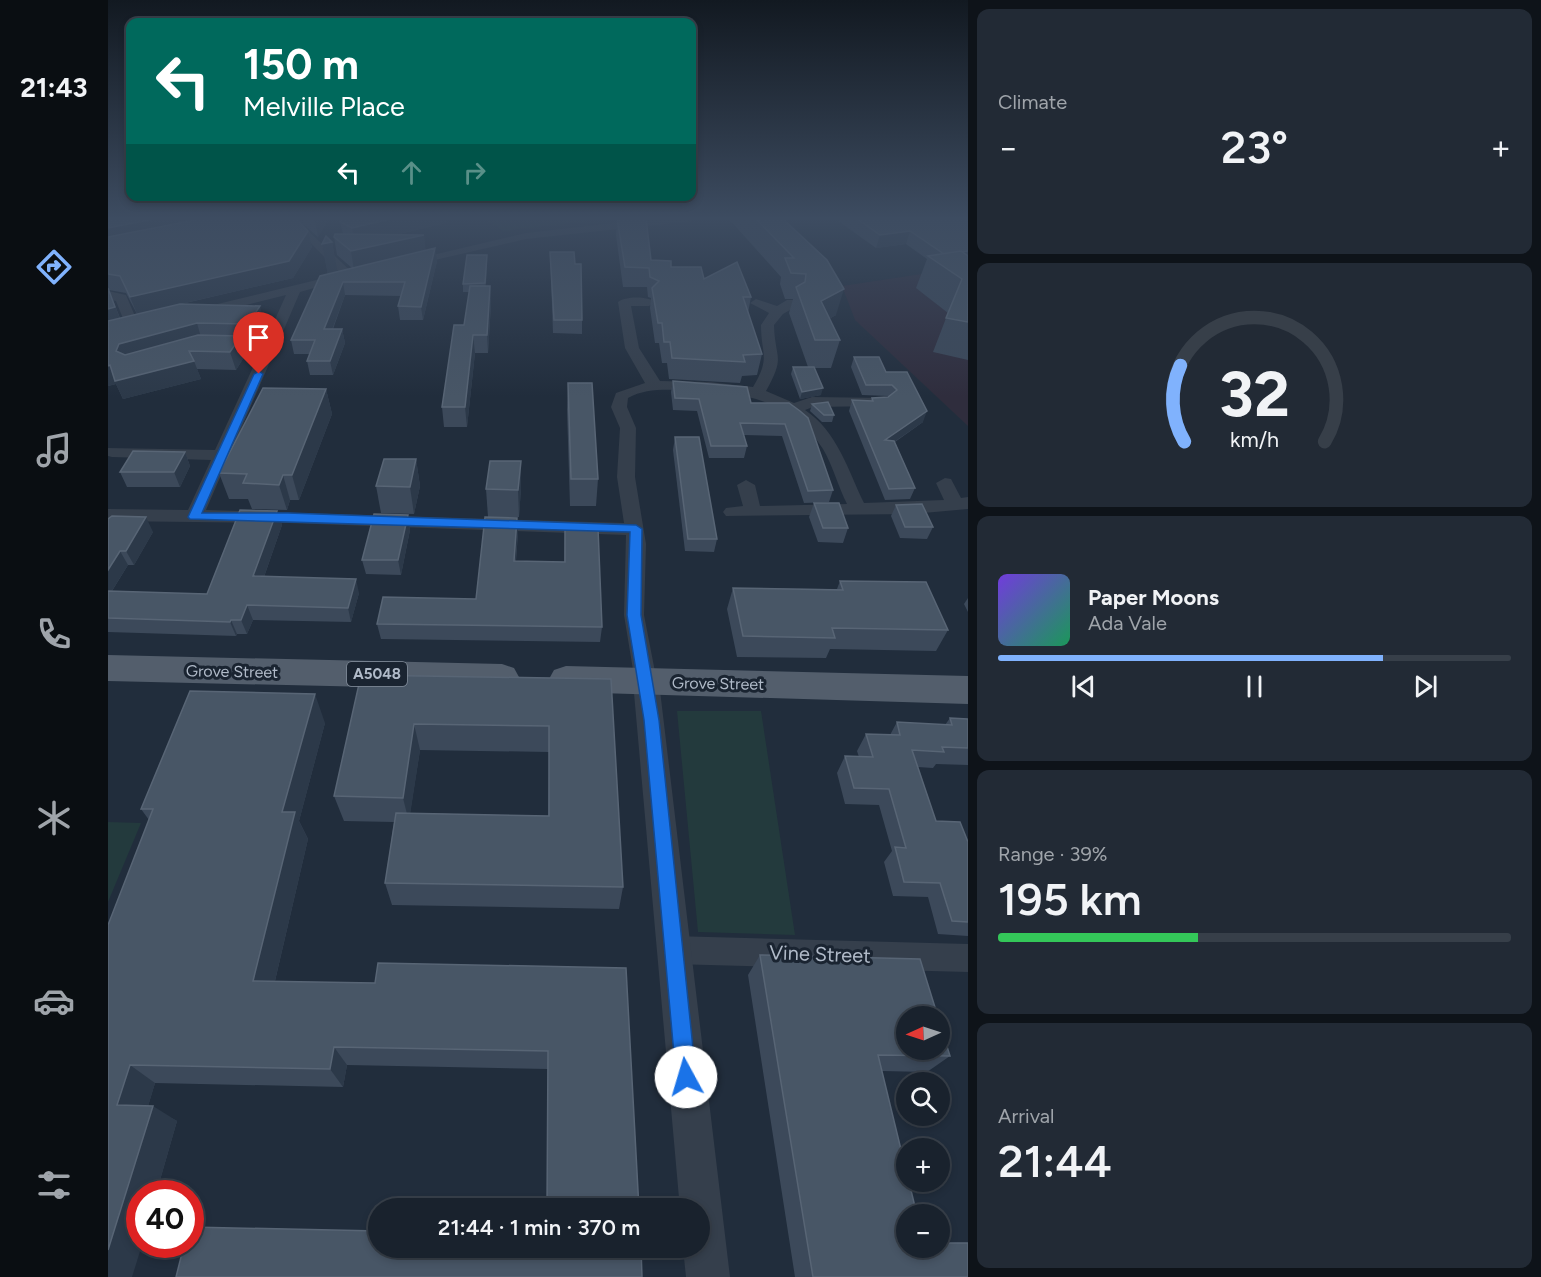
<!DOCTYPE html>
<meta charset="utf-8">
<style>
:root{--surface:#19222d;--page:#222a35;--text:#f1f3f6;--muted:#9fa4aa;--line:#373f49;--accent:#80b2fd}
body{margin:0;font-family:Figtree,sans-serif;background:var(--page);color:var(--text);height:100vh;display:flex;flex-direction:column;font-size:22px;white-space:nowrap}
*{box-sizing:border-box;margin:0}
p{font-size:20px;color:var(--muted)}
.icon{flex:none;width:33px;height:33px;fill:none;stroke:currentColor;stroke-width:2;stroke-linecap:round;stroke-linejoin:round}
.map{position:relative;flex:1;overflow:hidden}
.panel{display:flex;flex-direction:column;gap:9px;padding:9px;background:#0e1319;width:573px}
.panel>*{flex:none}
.top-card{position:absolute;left:18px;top:18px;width:570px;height:183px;border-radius:12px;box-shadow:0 3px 9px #0003,0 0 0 2px var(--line);background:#00695c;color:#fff;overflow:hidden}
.needle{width:39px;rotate:267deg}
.buttons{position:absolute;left:788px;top:1006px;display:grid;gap:12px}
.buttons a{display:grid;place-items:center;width:54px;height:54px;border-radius:50%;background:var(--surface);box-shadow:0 3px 9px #0003,0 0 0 2px var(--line);font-size:30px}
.speed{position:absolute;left:18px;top:1180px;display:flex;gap:12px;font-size:30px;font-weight:700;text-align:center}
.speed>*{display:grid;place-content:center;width:78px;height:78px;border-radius:50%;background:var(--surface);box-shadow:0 3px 9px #0003,0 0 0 2px var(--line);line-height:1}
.speed .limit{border:9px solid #d22;background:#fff;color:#111}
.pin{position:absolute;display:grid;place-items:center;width:51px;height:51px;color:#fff;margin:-62px -26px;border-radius:50% 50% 50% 0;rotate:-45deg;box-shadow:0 0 6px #0007}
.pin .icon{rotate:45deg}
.me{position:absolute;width:66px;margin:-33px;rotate:354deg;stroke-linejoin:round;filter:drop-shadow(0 0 4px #0008)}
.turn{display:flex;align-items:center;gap:21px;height:126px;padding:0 18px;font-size:27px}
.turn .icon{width:78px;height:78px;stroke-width:2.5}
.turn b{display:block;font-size:42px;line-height:51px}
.lanes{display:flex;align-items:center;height:57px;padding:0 18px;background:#0003;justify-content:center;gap:30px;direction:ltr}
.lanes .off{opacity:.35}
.big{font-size:45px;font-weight:600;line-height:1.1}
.panel .tile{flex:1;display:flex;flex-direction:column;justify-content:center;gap:9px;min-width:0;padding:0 21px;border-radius:12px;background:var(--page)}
.panel .dial{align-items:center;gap:0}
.dial svg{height:156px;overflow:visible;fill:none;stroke:var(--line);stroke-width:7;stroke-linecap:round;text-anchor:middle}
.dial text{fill:var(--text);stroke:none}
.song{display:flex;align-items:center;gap:18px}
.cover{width:72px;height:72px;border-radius:9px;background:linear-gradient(135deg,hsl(260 70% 55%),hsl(150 70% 35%))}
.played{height:6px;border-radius:3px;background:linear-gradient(90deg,var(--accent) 75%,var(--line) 75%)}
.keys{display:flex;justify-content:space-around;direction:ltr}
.heat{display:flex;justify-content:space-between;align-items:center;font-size:33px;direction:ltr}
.charge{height:9px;border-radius:4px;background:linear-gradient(90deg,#34c759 39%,var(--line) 0)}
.trip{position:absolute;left:260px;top:1198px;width:342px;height:60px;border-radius:30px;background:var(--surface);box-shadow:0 3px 9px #0003,0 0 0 2px var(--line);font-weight:600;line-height:60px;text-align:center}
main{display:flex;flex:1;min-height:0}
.menu{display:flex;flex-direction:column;width:108px;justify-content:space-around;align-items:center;background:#0a0e12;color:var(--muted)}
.menu .icon{width:42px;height:42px}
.menu .current{color:var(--accent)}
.menu b{font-size:27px;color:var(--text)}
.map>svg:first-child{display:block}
</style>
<main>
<nav class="menu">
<b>21:43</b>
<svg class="icon current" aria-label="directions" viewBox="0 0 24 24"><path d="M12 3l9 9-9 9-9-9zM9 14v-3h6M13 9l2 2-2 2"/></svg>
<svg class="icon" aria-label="music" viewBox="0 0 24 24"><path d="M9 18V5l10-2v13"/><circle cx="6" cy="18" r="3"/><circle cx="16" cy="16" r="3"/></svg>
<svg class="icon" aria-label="phone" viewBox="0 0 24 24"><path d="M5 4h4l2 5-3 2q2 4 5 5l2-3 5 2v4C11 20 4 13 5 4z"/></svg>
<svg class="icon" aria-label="climate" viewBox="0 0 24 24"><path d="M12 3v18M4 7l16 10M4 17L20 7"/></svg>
<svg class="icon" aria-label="car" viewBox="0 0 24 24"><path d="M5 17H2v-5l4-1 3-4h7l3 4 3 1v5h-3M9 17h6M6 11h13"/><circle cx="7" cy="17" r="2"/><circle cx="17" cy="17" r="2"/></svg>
<svg class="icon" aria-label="filters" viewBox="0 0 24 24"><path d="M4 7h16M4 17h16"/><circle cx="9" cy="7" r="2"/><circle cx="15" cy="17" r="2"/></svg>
</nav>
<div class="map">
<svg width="860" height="1277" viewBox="0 0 860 1277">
<rect width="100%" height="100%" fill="#212d3c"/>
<path fill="#2f2d3d" d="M860 267V426L747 320 734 286Z"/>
<g fill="#233a3d">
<path d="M376 218H504L395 231Z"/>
<path d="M569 711H653L687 935 590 932Z"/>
<path d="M0 822 33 823 0 902Z"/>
</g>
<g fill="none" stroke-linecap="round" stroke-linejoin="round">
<g fill="#353f4c" fill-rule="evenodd">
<path d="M551 218H590L585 221 418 239 301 266 295 262 418 233Z"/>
<path d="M195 226 248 276 192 292 98 510 516 523 509 477 512 428 503 407 508 393 537 383 517 348 510 302C517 296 540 296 547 302L541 306H523L531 348 552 381 601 382 645 387C663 357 653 355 653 325L661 313 642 303 648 299 669 306 679 300H689V306L675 314 666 325C667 360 678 355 658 391L686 403 704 397 780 398 783 401 780 404 775 406 705 407 697 410C729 431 740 470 756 503L836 500 828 483 837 478 843 479 853 498 860 497V509L804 514 618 516 615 512 618 508 635 506 629 485 638 480 647 485 652 506 739 504C730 486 725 466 715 449 686 403 639 392 588 391 565 390 540 387 520 398L519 407 528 428 527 477 538 544 536 615 549 682 546 688 538 691 530 688 527 682 516 615 518 535 180 523 0 521V509L80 510 103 460 4 457 0 456V448L107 450 152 352 107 351 100 347 107 343 156 344 178 295 94 316 87 312 89 309 233 274 191 231 189 229Z"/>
<path d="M0 291 18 295 32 328 30 331H20L8 301 0 299Z"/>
<path d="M564 936 860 944V972L564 964 554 960 550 950 554 940Z"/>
</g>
<path fill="#353f4c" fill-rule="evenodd" d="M538 672 547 675 551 682 622 1277H578L575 1248H591V1209H572L525 682 529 675Z"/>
<g fill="#535e6c" fill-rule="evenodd">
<path d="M0 655 394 664 406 668 411 677 406 686 394 690 0 681Z"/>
<path d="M458 666 860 676V704L458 692 446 688 441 679 446 670Z"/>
</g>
</g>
<g fill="#3c495a" fill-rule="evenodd">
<path d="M0 218H221L210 237 195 224H194L204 247 185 278 52 309 156 324 145 342 134 341 138 354 128 370 89 369 93 379 15 399 8 384 0 386ZM1 290 18 293 29 314 12 318Z"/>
<path d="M509 218H538L543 260 596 279 643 297 640 313 654 354 649 375 634 376 632 383 561 379 559 363H554L551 343H547L542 308 543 298 540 297 539 287H515L508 235Z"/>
<path d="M620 218H674L728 315 721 319 732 340 723 368H706L713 395 692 399 683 374 685 367H700L681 313 685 299H677L672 284 673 277Z"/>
<path d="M726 218H860V360L825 352 840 313 808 288 819 259 798 244 768 248Z"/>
<path d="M232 222 338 223 287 235H316L317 251 329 261 315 320H292L290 306 293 296 237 295 225 329H234L237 343 225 375H202L199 361 202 354H186L183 340 220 274 214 244 224 242 229 272 244 268 229 255 226 237 235 234Z"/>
<path d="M442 252 467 264 474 320V334L445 333Z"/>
<path d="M379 255 378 286H382L383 304 380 353H367L359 427H336L334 407 356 325 361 292H355V284Z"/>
<path d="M746 357 778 372 815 422 787 442 807 488 802 499 777 500 741 411 744 400 762 401 764 398 781 397 780 396 754 395 743 367Z"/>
<path d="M565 381 643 403H681L725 490 721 502 696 503 674 436 636 435 639 446 636 458H601L589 411 565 410 563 392Z"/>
<path d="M460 383 490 479 488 506H462L459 409Z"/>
<path d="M218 389 224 414 191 500H182L179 510 144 509 140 499H121L111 473Z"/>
<path d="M704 404 726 415 724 422H714L702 411Z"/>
<path d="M567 437 609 539 606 552 577 551 565 450Z"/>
<path d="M77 452 82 466 72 487H19L12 472Z"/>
<path d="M308 459 312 486 306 514 273 513 268 486Z"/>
<path d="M413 488 411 517H380L378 489Z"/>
<path d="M706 503 740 528 735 543 710 542 701 517Z"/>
<path d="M788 505 825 527 819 539 792 538 783 516Z"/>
<path d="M169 511 174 525 156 577 251 593 243 622 145 620 139 634H129L128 636 0 632V519L45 532 26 565H20L4 591 99 594Z"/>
<path d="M300 515 302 530 293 575 258 574 254 560Z"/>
<path d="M457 528 494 627 492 642 273 639 269 624 368 599 410 533 408 561 456 562Z"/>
<path d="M732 581 840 630 828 651 722 649 718 658 629 657 619 609 625 588 729 589Z"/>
<path d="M860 598V612L856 604Z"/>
<path d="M253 675 503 679 515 887 511 909 284 905 277 883 286 822 236 821 226 796ZM312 750 441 752 440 816 302 813Z"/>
<path d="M842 718 860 719V765L828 764 825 768 810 767 828 821 860 842V936L830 934 820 897 785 896 776 862 784 851 771 805 737 804 729 773 737 756 751 757 749 751 758 734 782 735 789 722 837 725Z"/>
<path d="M217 723 191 821 200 839 167 981 267 983 518 968 531 1209H439L440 1069 239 1065 235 1087 47 1083 40 1106 69 1121 48 1194H32L0 1277 41 820 33 809Z"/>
<path d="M652 955 842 1056 819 1072 774 1071 798 1248 860 1277H687L640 975Z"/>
</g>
<g fill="#2c3949">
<path d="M51 218H142L0 245V228Z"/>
<path d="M185 218H194L195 224 187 229Z"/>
<path d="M208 218H221L210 237 207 221Z"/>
<path d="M286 218H339L338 223 247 244 244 228Z"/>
<path d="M200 231 204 247 185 278 29 314 22 297Z"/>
<path d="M802 231 798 244 768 248 772 235Z"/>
<path d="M316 235 318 253 246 270 243 251Z"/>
<path d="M224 242 230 274 220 276 214 244Z"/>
<path d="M327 248 329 261 315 320 313 307Z"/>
<path d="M379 255V263L377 292V283Z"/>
<path d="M235 282 237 295 219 343 216 329Z"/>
<path d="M382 286 383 304 380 353 379 335Z"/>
<path d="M0 287 14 324 0 328Z"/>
<path d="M736 289 728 315 706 327 713 301Z"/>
<path d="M152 306 156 324 145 342 140 324Z"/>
<path d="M89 323 94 341 18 362 8 351 11 344Z"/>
<path d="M234 329 237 343 225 375 222 361Z"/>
<path d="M365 335 367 353 359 427 357 407Z"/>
<path d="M133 336 138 354 128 370 122 352Z"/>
<path d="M86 361 93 379 15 399 8 384 0 386V366Z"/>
<path d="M715 388 713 395 692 399 694 392Z"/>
<path d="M218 389 224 414 191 500 184 475Z"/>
<path d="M819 411 815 422 773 451 777 440Z"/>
<path d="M77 452 82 466 72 487 66 472Z"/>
<path d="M308 459 312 486 306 514 302 487Z"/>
<path d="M413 461V488L411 517 410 490Z"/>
<path d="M175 475 182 500 179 510 171 485Z"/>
<path d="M169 511 174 525 151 591 145 576Z"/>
<path d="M300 515 302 530 293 575 290 560Z"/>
<path d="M38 517 45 532 26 565 18 551Z"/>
<path d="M409 518 410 533 406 577V561Z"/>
<path d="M12 551 20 565 0 597V570Z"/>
<path d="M248 579 251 593 243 622 240 608Z"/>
<path d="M139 605 145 620 139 634 133 620Z"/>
<path d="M123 620 129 634 128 636 122 622Z"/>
<path d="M207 694 217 723 191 821 200 839 162 1002 145 981 174 812Z"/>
<path d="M306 724 312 750 301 822 295 798Z"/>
<path d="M226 1047 239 1065 235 1087 222 1069Z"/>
<path d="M22 1065 47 1083 36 1120 9 1105Z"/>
<path d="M45 1106 69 1121 48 1194H32V1245H34L24 1277H0V1250Z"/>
</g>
<g fill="#485666" stroke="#586575" stroke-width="1.5">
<path d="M0 218H51L0 228Z"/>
<path d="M97 218H188L200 231 181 261 22 297 12 276 0 274V237Z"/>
<path d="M234 218H286L244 228 232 222Z"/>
<path d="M509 218H538L543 260 563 261V267H593L596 279 629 262 643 297H635L654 354 635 355 637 362 564 358 562 342H556L554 323H550L544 288 551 281 542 277 541 268 517 267Z"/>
<path d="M647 218H674L719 260 736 289 713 301 732 340H707L688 287 697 282 698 274 683 273 677 258H686Z"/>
<path d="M748 218H860V251L836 254 802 231 772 235Z"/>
<path d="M227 234 316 235 243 251 226 237Z"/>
<path d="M218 236 224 242 214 244Z"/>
<path d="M327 248 313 307 290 306 297 282H235L216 329H234L222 361H199L207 340H183L212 276Z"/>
<path d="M853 251 860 256V322L838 318 854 279 820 256Z"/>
<path d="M442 252H466L467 264H473L474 320H446Z"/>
<path d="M359 255H379L377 283 355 284Z"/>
<path d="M362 286H382L379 335H365L357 407H334L346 325H356Z"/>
<path d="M0 288 7 307 0 309Z"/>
<path d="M72 304 152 306 140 324 89 323 11 344 8 351 17 355 90 335 133 336 122 352 81 351 86 361 7 381 2 365 0 366V321Z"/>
<path d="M746 357H771L778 372H799L819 411 777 440 786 441 807 488 781 489 744 400 765 401 764 398 780 397 789 390 784 385H758Z"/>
<path d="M685 367H706L715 388 694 392Z"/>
<path d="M565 381 639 387 643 403H681L692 411 700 418 725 490 700 491 677 424 632 423 639 446H603L591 399 567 398Z"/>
<path d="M460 383H484L490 479H463Z"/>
<path d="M155 388 218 389 184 475H175L171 485 135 483 139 474 111 473Z"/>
<path d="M720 402 726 415H716L704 404Z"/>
<path d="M567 437H591L609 539H580Z"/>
<path d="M25 451 77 452 66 472H12Z"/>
<path d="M276 459H308L302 487 268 486Z"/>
<path d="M382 461H413L410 490 378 489Z"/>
<path d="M706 503H731L740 528H715Z"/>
<path d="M814 504 825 527H797L788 505Z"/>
<path d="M132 510 169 511 145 576 248 579 240 608 139 605 133 620H123L122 622 0 618V591L99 594Z"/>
<path d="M266 514 300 515 290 560H254Z"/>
<path d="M4 516 38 517 18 551H12L0 570V519Z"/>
<path d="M377 517 409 518 406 561 457 562V528H490L494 627 269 624 275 597 368 599Z"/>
<path d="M732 581 818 582 840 630 724 628 727 638 635 636 625 588 735 590Z"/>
<path d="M253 675 503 679 515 887 277 883 288 813 441 816V726L306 724 295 798 226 796Z"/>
<path d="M82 691 207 694 174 812H187L145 981 267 983 270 963 518 968 531 1209H439L440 1051 226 1047 222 1069 22 1065 9 1105 45 1106 0 1250V925L45 809H33Z"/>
<path d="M842 718 860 719V748L834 747 836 752 804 750 828 821 852 822 860 842V922L844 921 832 883 796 882 787 847 798 848 781 789 746 788 737 756 765 757 758 734 792 735 789 722 844 725Z"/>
<path d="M652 955 812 959 830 1017H798V1050H831V1021L842 1056 770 1055 798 1170V1182H801L809 1215H798V1248H831V1243H860V1277H705Z"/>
<path d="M82 1227 270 1231V1248H533L534 1277H68L76 1245H82Z"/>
</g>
<linearGradient id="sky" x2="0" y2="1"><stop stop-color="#121921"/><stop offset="0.55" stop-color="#3d4c61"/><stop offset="1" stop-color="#3d4c61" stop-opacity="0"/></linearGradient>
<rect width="860" height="397" fill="url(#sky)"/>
<path fill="#1a73e8" stroke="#114b97" stroke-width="1.5" d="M151 371 155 374 94 513H180L528 525 534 529 533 615 551 720 588 1077 585 1085 578 1088 571 1085 568 1077 536 720 519 615 522 532 82 519 80 517 146 374Z"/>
<g text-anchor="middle" stroke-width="6" stroke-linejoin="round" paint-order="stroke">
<rect fill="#1a2431" stroke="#838d9b" stroke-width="1.5" x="239" y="662" width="60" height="24" rx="4.5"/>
<g font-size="15" font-weight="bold" fill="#b0bac8">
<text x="269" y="679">A5048</text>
</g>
<g font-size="16" fill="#b0bac8" stroke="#1a2431">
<text transform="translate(124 671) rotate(1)" y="6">Grove Street</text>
<text transform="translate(610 683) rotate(1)" y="6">Grove Street</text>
</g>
<g font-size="20" fill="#b0bac8" stroke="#1a2431">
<text transform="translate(712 954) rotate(2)" y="7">Vine Street</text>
</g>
</g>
</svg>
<div class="buttons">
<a><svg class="needle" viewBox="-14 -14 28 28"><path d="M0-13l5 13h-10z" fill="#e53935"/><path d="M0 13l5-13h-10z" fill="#9fa4aa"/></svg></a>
<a><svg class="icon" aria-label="search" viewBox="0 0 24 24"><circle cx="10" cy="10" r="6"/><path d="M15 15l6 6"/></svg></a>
<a>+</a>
<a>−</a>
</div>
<div class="speed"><div class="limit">40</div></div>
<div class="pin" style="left:151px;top:374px;background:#d93025"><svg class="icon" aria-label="arrive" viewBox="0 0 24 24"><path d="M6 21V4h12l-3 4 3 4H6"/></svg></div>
<svg class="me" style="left:578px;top:1077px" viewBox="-20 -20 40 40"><circle r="19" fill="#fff"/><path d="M0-13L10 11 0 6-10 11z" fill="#1a73e8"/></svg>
<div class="trip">21:44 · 1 min · 370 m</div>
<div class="top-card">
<div class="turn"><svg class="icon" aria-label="left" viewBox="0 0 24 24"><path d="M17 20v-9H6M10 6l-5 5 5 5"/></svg><div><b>150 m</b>Melville Place</div></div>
<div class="lanes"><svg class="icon" aria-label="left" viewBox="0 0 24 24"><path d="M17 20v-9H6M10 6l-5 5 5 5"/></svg><svg class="icon off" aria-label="ahead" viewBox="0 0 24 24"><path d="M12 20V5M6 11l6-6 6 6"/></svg><svg class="icon off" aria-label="right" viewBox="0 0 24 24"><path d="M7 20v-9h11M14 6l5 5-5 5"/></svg></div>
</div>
</div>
<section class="panel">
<div class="tile"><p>Climate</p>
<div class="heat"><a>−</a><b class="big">23°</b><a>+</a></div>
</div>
<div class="tile dial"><svg viewBox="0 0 100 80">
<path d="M14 69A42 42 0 1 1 86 69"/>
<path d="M14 69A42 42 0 0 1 12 30" stroke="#80b2fd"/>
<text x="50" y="56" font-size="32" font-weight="700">32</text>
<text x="50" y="72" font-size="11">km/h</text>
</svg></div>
<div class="tile">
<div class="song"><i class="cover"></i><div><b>Paper Moons</b><p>Ada Vale</p></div></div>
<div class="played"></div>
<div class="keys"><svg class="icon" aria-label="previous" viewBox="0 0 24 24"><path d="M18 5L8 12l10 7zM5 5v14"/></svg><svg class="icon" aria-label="pause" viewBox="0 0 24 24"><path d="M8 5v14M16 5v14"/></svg><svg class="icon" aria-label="next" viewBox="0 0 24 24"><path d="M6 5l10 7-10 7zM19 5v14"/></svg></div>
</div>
<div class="tile"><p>Range · 39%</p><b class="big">195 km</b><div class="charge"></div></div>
<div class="tile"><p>Arrival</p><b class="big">21:44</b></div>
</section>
</main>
